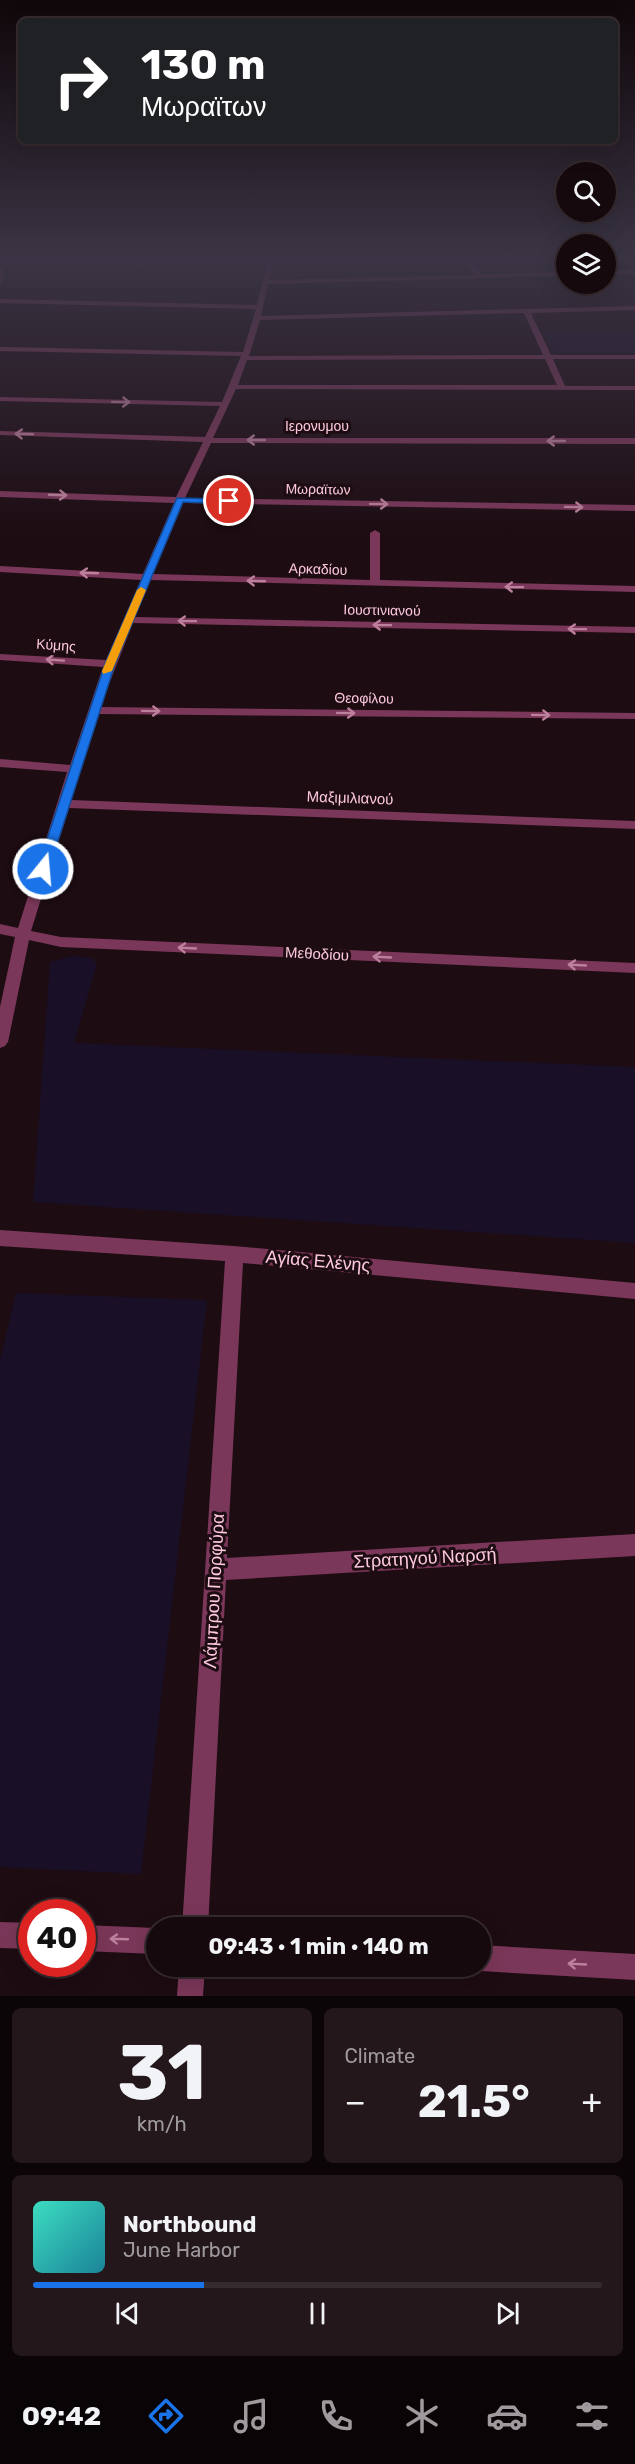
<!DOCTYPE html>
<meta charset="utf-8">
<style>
:root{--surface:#16090e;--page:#23171c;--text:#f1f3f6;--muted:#9e9a9e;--line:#352a2e;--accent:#1a73e8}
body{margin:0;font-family:Rubik,sans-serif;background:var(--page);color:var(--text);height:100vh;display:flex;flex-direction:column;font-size:22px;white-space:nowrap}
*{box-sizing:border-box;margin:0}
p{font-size:20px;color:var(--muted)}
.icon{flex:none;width:33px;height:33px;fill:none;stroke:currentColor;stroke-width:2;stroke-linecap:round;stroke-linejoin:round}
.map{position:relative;height:1996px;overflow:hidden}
.details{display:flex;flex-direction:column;gap:12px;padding:12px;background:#0c0508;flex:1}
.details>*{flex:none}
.top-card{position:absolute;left:18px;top:18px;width:600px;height:126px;border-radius:9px;box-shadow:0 6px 24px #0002,0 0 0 2px var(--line);background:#202124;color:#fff;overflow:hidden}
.controls{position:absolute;left:556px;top:162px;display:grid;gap:12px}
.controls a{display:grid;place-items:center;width:60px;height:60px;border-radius:50%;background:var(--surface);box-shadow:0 6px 24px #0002,0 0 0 2px var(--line);font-size:30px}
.speed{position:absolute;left:18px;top:1899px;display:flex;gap:12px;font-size:30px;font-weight:700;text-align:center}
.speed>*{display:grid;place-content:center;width:78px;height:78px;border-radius:50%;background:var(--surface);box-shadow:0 6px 24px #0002,0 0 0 2px var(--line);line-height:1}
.speed .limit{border:9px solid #d22;background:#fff;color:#111}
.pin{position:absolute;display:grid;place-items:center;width:51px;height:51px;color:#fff;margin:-26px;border:3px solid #fff;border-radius:50%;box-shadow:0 2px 6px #0007}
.me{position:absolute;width:66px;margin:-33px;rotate:17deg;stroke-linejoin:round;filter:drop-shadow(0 0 4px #0008)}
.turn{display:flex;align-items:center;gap:21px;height:126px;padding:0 24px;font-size:27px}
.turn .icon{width:78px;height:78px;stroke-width:2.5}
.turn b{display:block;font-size:42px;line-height:51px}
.big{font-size:45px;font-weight:700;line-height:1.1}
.details .tile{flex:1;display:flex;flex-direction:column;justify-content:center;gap:9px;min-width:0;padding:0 21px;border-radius:9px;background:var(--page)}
.details .dial{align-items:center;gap:0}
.dial b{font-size:78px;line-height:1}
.song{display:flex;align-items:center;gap:18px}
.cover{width:72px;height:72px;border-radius:9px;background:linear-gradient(135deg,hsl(170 70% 55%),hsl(190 70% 35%))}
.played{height:6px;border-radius:3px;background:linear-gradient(90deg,var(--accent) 30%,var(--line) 30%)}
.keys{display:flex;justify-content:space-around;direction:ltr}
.heat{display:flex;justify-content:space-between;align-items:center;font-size:33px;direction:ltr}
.details .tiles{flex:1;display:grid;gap:12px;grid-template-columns:1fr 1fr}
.tile:last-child{grid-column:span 2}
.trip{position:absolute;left:146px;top:1917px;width:345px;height:60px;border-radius:30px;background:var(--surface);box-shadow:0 6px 24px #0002,0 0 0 2px var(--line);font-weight:700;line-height:60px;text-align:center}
.tab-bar{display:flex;height:96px;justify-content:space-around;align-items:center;background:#090406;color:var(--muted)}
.tab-bar .icon{width:42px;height:42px}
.tab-bar .active{color:var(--accent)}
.tab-bar b{font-size:27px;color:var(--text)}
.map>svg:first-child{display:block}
</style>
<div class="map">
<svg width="635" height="1996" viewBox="0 0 635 1996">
<rect width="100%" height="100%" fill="#1d0c12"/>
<g fill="#190f26">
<path d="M635 332V353H553L544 333Z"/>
<path d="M72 956 92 958 97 964 74 1043 635 1067V1243L33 1202 50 962Z"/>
<path d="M16 1293 207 1300 141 1874 0 1867V1360Z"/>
</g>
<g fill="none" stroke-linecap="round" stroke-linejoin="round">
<g fill="#7b3759" fill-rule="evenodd">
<path d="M29 255H57L0 262V258Z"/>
<path d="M194 255H219L140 265 137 263Z"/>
<path d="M269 255H275L269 280 475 275 462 255H468L481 274 567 272V276L268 284 261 316 635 306V310L531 313 551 355H635V359H553L565 386H635V390L236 389 213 438H635V444L211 443 185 498 635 505V511L183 503 153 574 370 580V533L375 530 380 533V580L635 586V592L151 580 135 617 635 627V633L133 623 100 707 635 713V719L98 714 71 800 635 821V829L69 808 31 931 61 937 635 963V973L61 947 29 940 8 1042 5 1046 0 1048V1007L15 937 0 934V924L18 928 67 772 0 767V759L70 765 103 667 0 660V654L106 660 141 580 0 572V566L143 574 174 503 0 497V491L176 497 203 442 0 435V431L205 437 220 406 0 401V397L222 402 241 356 0 351V347L243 352 256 309 0 303V299L257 305ZM524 313 543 355 249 356 260 320ZM545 359 557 385H238L247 360Z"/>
<path d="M0 266 5 275 3 282 0 284Z"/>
<path d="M635 270V274L606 275V271Z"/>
<path d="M0 1230 234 1246 635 1283V1299L243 1263 227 1558 635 1534V1556L226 1580 208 1928H182L225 1261 0 1246Z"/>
<path d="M0 1922 32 1923V1949L0 1948Z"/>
<path d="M82 1925 156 1928V1954L82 1951Z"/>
<path d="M480 1945 635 1954V1980L480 1971 470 1966H480Z"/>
<path d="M179 1966H205L203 1996H177Z"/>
</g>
</g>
<defs><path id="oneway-shaft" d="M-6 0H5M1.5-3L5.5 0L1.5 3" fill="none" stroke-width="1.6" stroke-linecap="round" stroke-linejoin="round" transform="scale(1.5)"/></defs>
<g stroke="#bc809c">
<use href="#oneway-shaft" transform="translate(121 402) rotate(1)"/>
<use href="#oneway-shaft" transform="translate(24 434) rotate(-178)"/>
<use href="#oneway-shaft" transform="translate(256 440) rotate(-180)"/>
<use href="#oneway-shaft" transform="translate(556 441) rotate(-180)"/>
<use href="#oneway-shaft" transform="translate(58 495) rotate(2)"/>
<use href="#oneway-shaft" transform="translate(379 504) rotate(1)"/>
<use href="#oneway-shaft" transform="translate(574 507) rotate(1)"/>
<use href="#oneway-shaft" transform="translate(89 573) rotate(-178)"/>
<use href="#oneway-shaft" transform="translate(256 581) rotate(-178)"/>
<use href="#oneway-shaft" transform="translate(514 587) rotate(-179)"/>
<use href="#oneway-shaft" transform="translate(187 621) rotate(-179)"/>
<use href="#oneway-shaft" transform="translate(382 625) rotate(-179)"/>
<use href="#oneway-shaft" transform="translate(577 629) rotate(-179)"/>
<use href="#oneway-shaft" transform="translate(55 660) rotate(-176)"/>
<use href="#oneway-shaft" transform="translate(151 711) rotate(1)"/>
<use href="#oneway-shaft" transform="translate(346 713) rotate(1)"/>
<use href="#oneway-shaft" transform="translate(541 715) rotate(1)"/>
<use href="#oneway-shaft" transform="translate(187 948) rotate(-177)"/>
<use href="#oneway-shaft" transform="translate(382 957) rotate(-177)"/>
<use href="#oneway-shaft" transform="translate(577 965) rotate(-177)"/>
<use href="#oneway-shaft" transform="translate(119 1939) rotate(-178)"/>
<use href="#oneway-shaft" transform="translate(577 1964) rotate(-177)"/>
</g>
<linearGradient id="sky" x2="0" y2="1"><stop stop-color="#10070a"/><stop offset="0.48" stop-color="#3a3444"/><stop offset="1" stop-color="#3a3444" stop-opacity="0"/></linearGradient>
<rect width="635" height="535" fill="url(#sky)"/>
<path fill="#1a73e8" stroke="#114b97" stroke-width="1.5" d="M177 498 229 499 233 501 229 504 183 502 115 664 49 869 48 872H39L37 869 105 664Z"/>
<path fill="#f59e0b" d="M141 587 146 590 112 671 103 674 102 671 137 590Z"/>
<g text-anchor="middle" stroke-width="6" stroke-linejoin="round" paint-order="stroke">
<g font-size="14" fill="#fec8df" stroke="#1d0c12">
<text x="317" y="431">Ιερονυμου</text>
<text transform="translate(318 489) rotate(1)" y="5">Μωραϊτων</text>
<text transform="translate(318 569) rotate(2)" y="5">Αρκαδίου</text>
<text transform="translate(382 610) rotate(1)" y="5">Ιουστινιανού</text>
<text transform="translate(56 645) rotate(4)" y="5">Κύμης</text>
<text transform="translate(364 698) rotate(1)" y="5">Θεοφίλου</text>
</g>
<g font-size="15" fill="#fec8df" stroke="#1d0c12">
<text transform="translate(350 798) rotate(2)" y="5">Μαξιμιλιανού</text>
<text transform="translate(317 954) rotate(3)" y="5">Μεθοδίου</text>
</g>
<g font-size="18" fill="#fec8df" stroke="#1d0c12">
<text transform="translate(318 1261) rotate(5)" y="6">Αγίας Ελένης</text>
<text transform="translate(425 1558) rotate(-3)" y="6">Στρατηγού Ναρσή</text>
<text transform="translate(214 1591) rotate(-87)" y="6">Λάμπρου Πορφύρα</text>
</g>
</g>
</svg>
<div class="controls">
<a><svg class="icon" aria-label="search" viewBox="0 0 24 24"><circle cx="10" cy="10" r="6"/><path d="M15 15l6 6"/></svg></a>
<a><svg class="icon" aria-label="layers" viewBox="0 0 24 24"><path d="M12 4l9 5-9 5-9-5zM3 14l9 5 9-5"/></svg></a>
</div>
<div class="speed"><div class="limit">40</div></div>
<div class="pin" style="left:229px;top:501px;background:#d93025"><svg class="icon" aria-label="arrive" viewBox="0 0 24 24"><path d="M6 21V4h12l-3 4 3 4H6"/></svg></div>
<svg class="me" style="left:43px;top:869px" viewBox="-20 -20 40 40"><circle r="17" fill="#1a73e8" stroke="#fff" stroke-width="3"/><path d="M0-11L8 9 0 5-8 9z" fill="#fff"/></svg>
<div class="trip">09:43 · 1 min · 140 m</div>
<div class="top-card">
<div class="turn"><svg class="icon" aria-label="right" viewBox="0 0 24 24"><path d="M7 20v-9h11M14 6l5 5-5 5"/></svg><div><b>130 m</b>Μωραϊτων</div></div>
</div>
</div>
<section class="details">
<div class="tiles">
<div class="tile dial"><b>31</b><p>km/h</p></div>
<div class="tile"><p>Climate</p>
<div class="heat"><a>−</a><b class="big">21.5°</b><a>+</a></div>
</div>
<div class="tile">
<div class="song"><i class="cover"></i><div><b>Northbound</b><p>June Harbor</p></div></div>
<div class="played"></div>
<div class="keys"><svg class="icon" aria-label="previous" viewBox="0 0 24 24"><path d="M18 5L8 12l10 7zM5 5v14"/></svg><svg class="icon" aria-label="pause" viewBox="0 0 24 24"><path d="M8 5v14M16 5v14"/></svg><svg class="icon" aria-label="next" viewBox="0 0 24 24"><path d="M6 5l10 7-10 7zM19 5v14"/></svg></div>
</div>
</div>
</section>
<nav class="tab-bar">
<b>09:42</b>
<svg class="icon active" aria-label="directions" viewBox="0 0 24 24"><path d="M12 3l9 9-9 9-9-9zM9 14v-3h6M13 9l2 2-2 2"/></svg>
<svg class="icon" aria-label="music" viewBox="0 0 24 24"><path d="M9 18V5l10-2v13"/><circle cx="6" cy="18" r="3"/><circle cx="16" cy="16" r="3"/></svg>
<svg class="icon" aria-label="phone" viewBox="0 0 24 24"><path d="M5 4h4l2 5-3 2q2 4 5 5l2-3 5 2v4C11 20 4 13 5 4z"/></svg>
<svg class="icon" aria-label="climate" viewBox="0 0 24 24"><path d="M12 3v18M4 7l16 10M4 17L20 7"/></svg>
<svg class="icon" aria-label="car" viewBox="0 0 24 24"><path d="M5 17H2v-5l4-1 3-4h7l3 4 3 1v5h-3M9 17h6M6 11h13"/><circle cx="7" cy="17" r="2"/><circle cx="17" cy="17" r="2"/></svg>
<svg class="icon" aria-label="filters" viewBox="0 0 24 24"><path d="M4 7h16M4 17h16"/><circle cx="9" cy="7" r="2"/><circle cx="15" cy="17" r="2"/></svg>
</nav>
